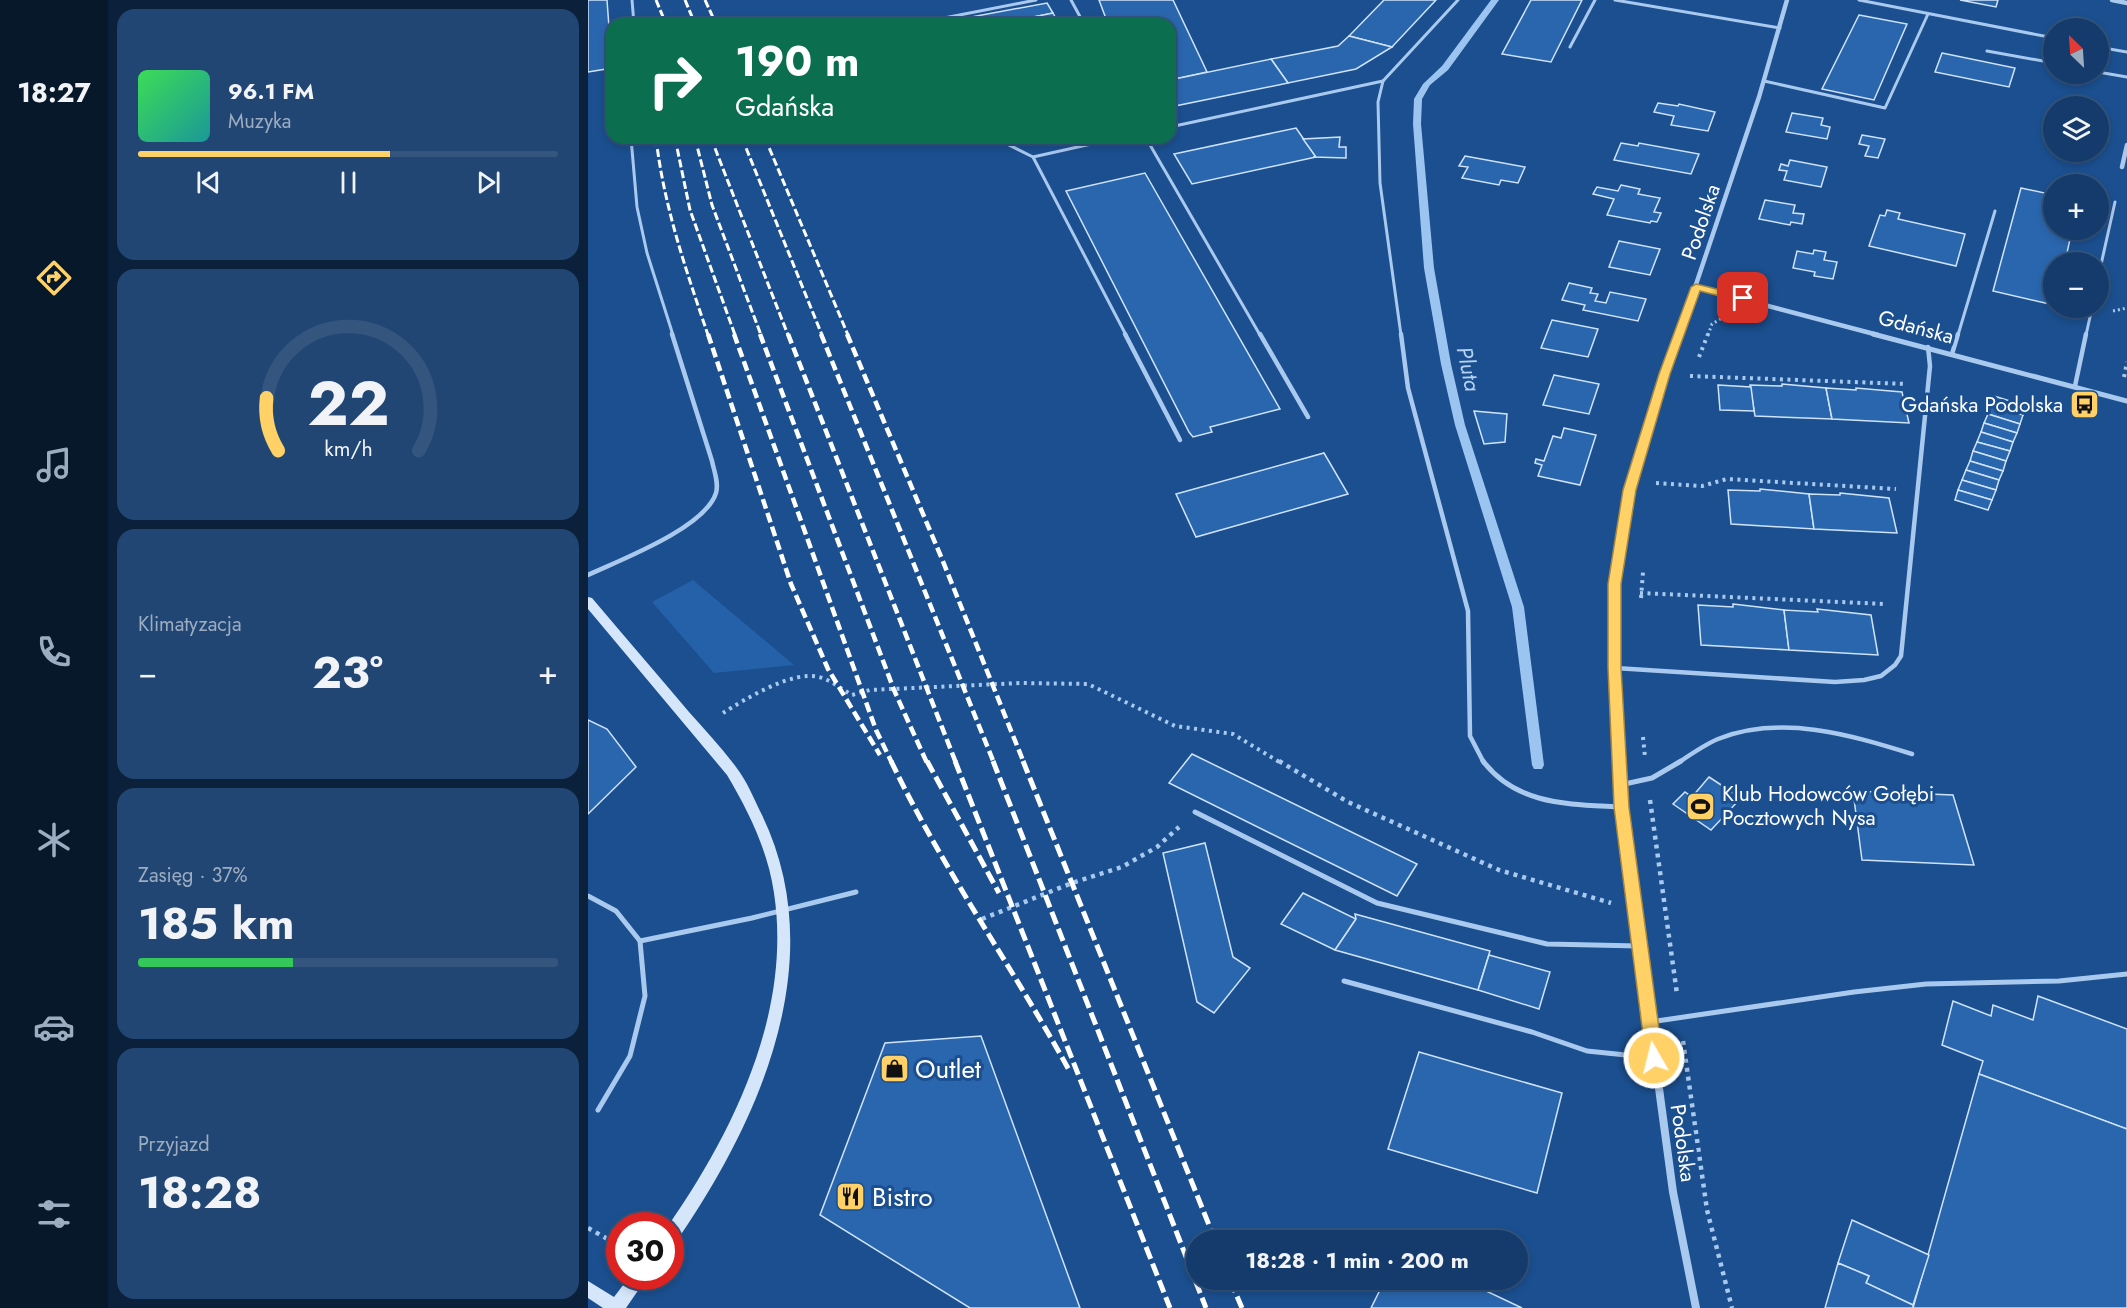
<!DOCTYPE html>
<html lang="pl">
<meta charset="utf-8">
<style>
:root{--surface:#143b6b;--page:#214673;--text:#f1f3f6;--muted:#9dadc1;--line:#33557e;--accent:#ffd166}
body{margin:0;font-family:Jost,sans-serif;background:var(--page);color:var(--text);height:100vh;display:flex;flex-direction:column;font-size:22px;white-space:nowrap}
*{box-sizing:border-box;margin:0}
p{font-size:20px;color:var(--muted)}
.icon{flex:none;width:33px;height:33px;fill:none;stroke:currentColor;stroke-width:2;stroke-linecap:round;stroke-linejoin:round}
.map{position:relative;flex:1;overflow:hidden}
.drawer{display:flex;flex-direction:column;gap:9px;padding:9px;background:#0b203b;width:480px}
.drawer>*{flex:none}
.banner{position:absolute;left:18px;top:18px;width:570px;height:126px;border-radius:18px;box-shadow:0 3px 9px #0003,0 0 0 2px var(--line);background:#0b6e4f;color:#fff;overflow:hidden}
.needle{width:39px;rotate:335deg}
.buttons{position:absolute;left:1455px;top:18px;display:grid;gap:12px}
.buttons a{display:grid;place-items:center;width:66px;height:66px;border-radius:50%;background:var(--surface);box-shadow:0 3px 9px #0003,0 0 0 2px var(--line);font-size:30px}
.speed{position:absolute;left:18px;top:1212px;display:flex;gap:12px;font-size:30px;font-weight:700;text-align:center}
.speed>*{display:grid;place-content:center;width:78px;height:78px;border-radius:50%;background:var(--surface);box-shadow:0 3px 9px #0003,0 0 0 2px var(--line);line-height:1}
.speed .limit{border:9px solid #d22;background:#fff;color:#111}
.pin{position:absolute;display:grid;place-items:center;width:51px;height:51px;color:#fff;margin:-26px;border-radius:12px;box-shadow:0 3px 9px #0006}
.me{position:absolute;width:66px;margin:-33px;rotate:352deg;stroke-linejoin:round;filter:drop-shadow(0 0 4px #0008)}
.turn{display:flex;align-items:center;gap:21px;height:126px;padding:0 30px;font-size:27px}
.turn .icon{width:78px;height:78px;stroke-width:2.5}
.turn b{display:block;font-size:42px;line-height:51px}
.big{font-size:45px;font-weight:700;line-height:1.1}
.drawer .card{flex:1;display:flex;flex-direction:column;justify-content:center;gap:9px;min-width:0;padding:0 21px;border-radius:18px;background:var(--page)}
.drawer .dial{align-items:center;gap:0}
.dial svg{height:156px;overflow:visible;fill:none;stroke:var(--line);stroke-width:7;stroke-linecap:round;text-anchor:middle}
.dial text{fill:var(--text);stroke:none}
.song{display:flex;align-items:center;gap:18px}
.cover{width:72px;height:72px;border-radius:9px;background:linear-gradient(135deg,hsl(130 70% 55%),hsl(180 70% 35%))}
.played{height:6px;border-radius:3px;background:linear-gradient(90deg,var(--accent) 60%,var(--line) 60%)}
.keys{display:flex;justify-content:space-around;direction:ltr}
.heat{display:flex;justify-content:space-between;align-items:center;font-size:33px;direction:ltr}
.charge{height:9px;border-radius:4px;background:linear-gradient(90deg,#34c759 37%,var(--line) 0)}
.trip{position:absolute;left:598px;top:1230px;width:342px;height:60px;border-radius:30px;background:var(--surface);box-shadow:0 3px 9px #0003,0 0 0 2px var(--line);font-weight:700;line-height:60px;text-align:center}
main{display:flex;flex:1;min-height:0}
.tab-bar{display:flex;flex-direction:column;width:108px;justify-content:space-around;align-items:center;background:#08182b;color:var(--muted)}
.tab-bar .icon{width:42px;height:42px}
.tab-bar .on{color:var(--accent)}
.tab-bar b{font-size:27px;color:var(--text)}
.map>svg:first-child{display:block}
</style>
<main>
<nav class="tab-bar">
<b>18:27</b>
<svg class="icon on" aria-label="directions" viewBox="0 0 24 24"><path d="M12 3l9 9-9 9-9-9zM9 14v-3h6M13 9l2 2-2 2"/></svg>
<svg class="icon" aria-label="music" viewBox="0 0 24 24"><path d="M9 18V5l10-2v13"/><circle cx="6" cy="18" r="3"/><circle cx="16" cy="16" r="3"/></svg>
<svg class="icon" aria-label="phone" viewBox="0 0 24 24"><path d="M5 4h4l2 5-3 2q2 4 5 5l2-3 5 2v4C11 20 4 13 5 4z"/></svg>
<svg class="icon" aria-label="climate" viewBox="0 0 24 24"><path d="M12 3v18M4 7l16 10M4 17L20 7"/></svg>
<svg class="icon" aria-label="car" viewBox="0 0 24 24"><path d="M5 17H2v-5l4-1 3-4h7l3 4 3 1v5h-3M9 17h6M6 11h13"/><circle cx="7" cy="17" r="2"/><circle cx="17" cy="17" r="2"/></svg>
<svg class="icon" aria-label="filters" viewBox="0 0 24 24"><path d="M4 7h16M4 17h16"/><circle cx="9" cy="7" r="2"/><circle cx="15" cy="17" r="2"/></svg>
</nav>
<section class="drawer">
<div class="card">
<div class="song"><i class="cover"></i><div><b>96.1 FM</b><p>Muzyka</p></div></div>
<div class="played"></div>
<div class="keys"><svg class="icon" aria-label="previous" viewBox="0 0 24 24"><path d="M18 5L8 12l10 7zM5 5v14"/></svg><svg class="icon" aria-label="pause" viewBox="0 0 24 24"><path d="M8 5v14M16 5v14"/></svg><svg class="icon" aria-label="next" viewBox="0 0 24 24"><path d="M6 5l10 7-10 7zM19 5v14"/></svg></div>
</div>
<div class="card dial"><svg viewBox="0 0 100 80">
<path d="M14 69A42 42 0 1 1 86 69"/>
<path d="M14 69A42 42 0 0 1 8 42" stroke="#ffd166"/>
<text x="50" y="56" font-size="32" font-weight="700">22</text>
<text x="50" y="72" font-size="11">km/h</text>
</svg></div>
<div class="card"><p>Klimatyzacja</p>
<div class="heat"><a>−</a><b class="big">23°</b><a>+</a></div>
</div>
<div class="card"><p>Zasięg · 37%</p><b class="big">185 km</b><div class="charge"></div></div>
<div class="card"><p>Przyjazd</p><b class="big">18:28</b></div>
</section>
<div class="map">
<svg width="1539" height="1308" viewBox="0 0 1539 1308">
<rect width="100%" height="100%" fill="#1b4f8f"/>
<path fill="#2461a8" d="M105 580 206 665 126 673 64 602Z"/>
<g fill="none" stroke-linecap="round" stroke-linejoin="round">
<path fill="#9cc4f0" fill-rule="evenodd" d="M903 0H911L860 70 842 85 834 99 833 124 846 268 863 364 877 425 936 607 956 765 954 769H946L944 765 924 607 867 425 853 364 836 268 825 124 826 99 835 84 854 66Z"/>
</g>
<g fill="#2a66ad" stroke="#cfe3fa" stroke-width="1.5">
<path d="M0 0H19L24 68 0 72Z"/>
<path d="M511 0H585L619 72 582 80V24H520Z"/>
<path d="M796 0H848L804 47 761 36Z"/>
<path d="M943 0H994L963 62 914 54Z"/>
<path d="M1372 0H1410L1408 7Z"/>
<path d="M459 3 465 13 411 24H369L367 20Z"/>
<path d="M465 13 471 24H411Z"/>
<path d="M1271 15 1319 24 1286 100 1234 89Z"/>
<path d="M761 36 804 47 768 69 700 83 683 59 750 46Z"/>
<path d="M1354 53 1427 68 1421 87 1347 72Z"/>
<path d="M683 59 700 83 582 107V80Z"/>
<path d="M1070 103 1090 106 1091 104 1127 112 1120 131 1083 125 1086 116 1066 112Z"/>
<path d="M1204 113 1235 118 1233 125 1242 127 1239 139 1198 132Z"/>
<path d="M708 128 728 157 604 184 586 154Z"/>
<path d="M1274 135 1297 139 1290 158 1277 156 1281 146 1271 144Z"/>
<path d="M752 137 751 147H758V158L725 157H728L715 139Z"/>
<path d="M1033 143 1050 146 1051 143 1111 154 1103 174 1026 160Z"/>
<path d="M877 156 937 167 930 183 913 180 911 185 874 178 880 167 871 166Z"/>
<path d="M1202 160 1239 167 1233 187 1196 180 1199 171 1191 170 1193 164 1200 166Z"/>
<path d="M557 173 692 409 622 427 624 432 605 437 601 432 478 191Z"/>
<path d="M1033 185 1052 189 1050 194 1072 198 1066 212 1073 213 1069 222 1063 221 1062 223 1019 215 1026 199 1005 194 1009 187 1030 191Z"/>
<path d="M1433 188 1466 195V230H1484L1477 262H1466V305L1405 291Z"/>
<path d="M1177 200 1207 205 1205 213 1216 214 1214 224 1203 222 1202 225 1171 219Z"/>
<path d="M1299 210 1312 213 1310 219 1377 234 1368 266 1281 246 1292 215 1297 216Z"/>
<path d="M1031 241 1072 249 1062 275 1021 267Z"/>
<path d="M1226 250 1238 252 1236 260 1249 262 1245 279 1226 276 1227 272 1205 268 1209 251 1225 254Z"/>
<path d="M981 283 1004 288 1002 293 1010 294 1007 301 1018 303 1022 292 1058 299 1050 321 995 310 997 305 974 300Z"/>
<path d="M964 320 1010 329 1000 357 953 348Z"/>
<path d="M966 375 1011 384 1001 414 955 405Z"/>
<path d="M1194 384 1238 388 1244 419 1167 416 1162 385 1194 386Z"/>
<path d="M1130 385 1163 387 1166 411 1132 410Z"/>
<path d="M1238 388 1268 390V388L1314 392 1321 423 1244 419Z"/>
<path d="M1406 396 1438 406 1435 415 1403 405Z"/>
<path d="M1403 405 1435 415 1432 424 1400 414Z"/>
<path d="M886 411 919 414 917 442 896 444Z"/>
<path d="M1400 414 1432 424 1429 433 1396 423Z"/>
<path d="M1396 423 1429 433 1425 442 1393 432Z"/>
<path d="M976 428 1008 435 992 485 950 476 954 465 947 463 948 459 956 461 965 436 973 438Z"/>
<path d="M1393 432 1425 442 1422 451 1389 442Z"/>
<path d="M1389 442 1422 451 1418 461 1385 451Z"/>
<path d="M1385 451 1418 461 1415 471 1382 461Z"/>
<path d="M736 453 760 494 608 537 588 494Z"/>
<path d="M1382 461 1415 471 1411 480 1378 470Z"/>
<path d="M1378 470 1411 480 1408 490 1374 480Z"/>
<path d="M1374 480 1408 490 1404 500 1370 490Z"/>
<path d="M1172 489 1221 494 1226 529 1143 524 1140 490 1172 491Z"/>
<path d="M1370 490 1404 500 1400 510 1367 500Z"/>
<path d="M1252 493 1301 498 1309 533 1226 529 1221 494 1252 495Z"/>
<path d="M1145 604 1196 610 1201 650 1113 645 1110 605 1145 607Z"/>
<path d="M1229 609 1283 615 1290 655 1201 650 1196 610 1230 612Z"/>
<path d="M0 720 19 729 48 767 0 814Z"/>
<path d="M604 754 829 864 809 896 581 783Z"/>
<path d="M1121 777 1153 798 1123 830 1085 804 1097 792 1104 797Z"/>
<path d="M1265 791 1365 795 1386 865 1274 860Z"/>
<path d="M617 843 645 957 662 968 626 1013 609 1002 575 853Z"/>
<path d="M715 893 768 919 747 950 693 924Z"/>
<path d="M767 914 902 951 890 990 747 950 768 919Z"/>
<path d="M901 955 962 972 951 1009 890 990Z"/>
<path d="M1450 996 1539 1029V1129L1391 1074 1395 1061 1354 1045 1365 1001 1403 1016 1405 1005 1445 1020Z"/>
<path d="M393 1036 492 1308H382L232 1215 297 1043Z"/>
<path d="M831 1052 974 1093 949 1193 800 1149Z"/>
<path d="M1391 1074 1539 1129V1308H1325Z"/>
<path d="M1264 1220 1341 1255 1325 1305 1278 1283 1281 1276 1250 1263Z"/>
<path d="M1250 1263 1281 1276 1278 1283 1325 1305V1308H1237Z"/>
<path d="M797 1280H875L934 1308H783Z"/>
</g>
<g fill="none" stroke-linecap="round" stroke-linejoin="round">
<g stroke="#a9c9ee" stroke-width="3" stroke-dasharray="2 3" stroke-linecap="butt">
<path d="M1525 311 1539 308"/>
<path d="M1120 335 1124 324 1136 317"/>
</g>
<g stroke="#a9c9ee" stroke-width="4" stroke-dasharray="3 4.5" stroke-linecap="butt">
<path d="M1111 357 1120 334"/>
<path d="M1102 376 1319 384"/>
<path d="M1536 377 1539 362"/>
<path d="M1068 483 1114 486 1139 479 1308 489"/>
<path d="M1052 593 1297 604"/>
<path d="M1053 598 1055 572"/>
<path d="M135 713C157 699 205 670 231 677 243 680 253 689 264 695L282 690 433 683 500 684 587 726 645 734 693 763"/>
<path d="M1055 737 1057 757"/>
</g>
<g stroke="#a9c9ee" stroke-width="4.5" stroke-dasharray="4 5" stroke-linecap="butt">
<path d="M691 761 760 802 911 870 1023 903"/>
<path d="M1062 800 1089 994"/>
<path d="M394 919 484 883 534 867 569 847 591 827"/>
<path d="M1095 1041 1119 1210 1144 1308"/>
<path d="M0 1228 32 1246"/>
</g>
<g stroke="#a9c9ee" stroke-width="3">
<path d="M44 0 46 24"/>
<path d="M483 0 496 24"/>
<path d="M1027 0 1192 28"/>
<path d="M1271 0 1466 38"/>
<path d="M354 24 351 19 448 0"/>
<path d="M982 47 1007 0"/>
<path d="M1510 47 1539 52"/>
<path d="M1399 51 1466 63"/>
<path d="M1510 72 1539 77"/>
<path d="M1176 81 1297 108 1340 14"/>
<path d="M582 127 795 81"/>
<path d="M43 138 49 207 59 253 85 335"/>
<path d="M407 138 445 157 530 138"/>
<path d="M558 138 672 335"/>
<path d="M445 157 538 335"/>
<path d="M1510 278 1527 202"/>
<path d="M813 335 792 183 790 102 795 81 870 0"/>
<path d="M1370 335 1407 211"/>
<path d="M1498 335 1504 308"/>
</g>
<g stroke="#a9c9ee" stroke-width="4.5">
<path d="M537 334 592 440"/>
<path d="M672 334 720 417"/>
<path d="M813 334 820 388 880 611 882 736 896 763"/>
<path d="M1364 354 1370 334"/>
<path d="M1487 386 1498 334"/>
<path d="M0 575C32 560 117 528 128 493 131 483 126 471 124 461L84 334"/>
<path d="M1027 668 1247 682 1276 680 1293 676 1307 665 1313 656 1342 366 1340 347"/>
<path d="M1090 763C1103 754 1116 745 1130 739 1193 714 1263 735 1324 754"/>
</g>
<g stroke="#a9c9ee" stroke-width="5">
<path d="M895 761C929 806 982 804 1033 807"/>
<path d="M1032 785 1064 778 1093 761"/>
<path d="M607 812 789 903 959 944 1051 946"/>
<path d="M0 896 28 911 52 941 57 996 42 1056 10 1110"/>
<path d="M52 941 164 918 268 892"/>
<path d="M756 981 944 1032 999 1051 1067 1058"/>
<path d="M1062 1022 1266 992 1338 984 1471 981 1539 974"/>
</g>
<g stroke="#a9c9ee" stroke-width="4.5">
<path d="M1524 0 1539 3"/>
<path d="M1534 167 1539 145"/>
<path d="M1108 287 1290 335"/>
<path d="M1091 335 1171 97 1199 0"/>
</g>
<g stroke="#a9c9ee" stroke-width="5">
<path d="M1285 334 1539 401"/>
<path d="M1031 763 1027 668V584L1044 482 1091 334"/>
</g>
<path stroke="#a9c9ee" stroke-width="8" d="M1031 761 1033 807 1085 1192 1108 1308"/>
<g fill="#d6e6fa" fill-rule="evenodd">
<path d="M0 597 4 598C36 636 69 674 101 712 117 730 134 748 148 767 159 781 166 799 174 815 244 960 172 1120 88 1242L82 1244V1226H80C146 1131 204 1012 186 893 180 851 161 812 139 775L0 609Z"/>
<path d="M42 1276H60L38 1308H15L0 1298V1281L26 1297Z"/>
</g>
<g stroke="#fff" stroke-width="3" stroke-dasharray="8 3" stroke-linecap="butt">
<path d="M68 0 78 24"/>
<path d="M97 0 107 24"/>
<path d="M117 0 128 24"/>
<path d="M68 138C76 207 98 270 120 335"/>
<path d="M87 138 102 210 147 335"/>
<path d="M107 138 124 205 173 335"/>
<path d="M123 138 200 335"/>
<path d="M154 138 234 335"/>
<path d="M177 138 260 335"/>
</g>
<g stroke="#fff" stroke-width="4.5" stroke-dasharray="10 4.5" stroke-linecap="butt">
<path d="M120 334 203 584 240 669 292 755"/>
<path d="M146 334 288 730 304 763"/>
<path d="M172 334 306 690 339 763"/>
<path d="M200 334 368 763"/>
<path d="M233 334 406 763"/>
<path d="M259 334 354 559 436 763"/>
</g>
<g stroke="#fff" stroke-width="5" stroke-dasharray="13 5" stroke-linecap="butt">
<path d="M303 761C354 868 424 966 481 1070"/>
<path d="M339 761 411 893"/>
<path d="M367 761 582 1308"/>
<path d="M405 761 618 1308"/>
<path d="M435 761 627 1240"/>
<path d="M642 1280 654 1308"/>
</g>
</g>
<path fill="#ffd166" stroke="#a68842" stroke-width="1.5" d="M1108 284 1158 296 1160 298 1155 302 1112 291 1082 374 1048 490 1033 584V668L1041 807 1075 1058 1072 1063 1066 1066 1061 1063 1058 1058 1026 807 1020 668V584L1035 490 1071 374 1103 287Z"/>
<defs>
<symbol id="bus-square" viewBox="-11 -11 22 22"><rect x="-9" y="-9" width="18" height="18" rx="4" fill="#ffd166" stroke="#1b4f8f"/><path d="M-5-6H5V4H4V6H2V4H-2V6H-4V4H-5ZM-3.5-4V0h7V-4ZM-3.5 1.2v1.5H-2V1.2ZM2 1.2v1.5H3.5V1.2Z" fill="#111"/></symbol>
<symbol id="stadium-square" viewBox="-11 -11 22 22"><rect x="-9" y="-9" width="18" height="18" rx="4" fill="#ffd166" stroke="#1b4f8f"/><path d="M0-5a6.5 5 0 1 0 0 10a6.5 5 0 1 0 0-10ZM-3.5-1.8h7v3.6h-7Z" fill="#111"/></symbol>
<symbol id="shop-square" viewBox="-11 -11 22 22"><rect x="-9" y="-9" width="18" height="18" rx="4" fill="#ffd166" stroke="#1b4f8f"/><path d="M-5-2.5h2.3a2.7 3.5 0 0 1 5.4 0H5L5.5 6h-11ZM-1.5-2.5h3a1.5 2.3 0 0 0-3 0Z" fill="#111"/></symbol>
<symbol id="restaurant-square" viewBox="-11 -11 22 22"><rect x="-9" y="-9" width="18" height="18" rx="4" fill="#ffd166" stroke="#1b4f8f"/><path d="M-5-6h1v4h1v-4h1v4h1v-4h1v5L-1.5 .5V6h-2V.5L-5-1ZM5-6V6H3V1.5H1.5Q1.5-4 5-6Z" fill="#111"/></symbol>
</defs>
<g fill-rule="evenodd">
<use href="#bus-square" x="1480" y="388" width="33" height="33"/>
<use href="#stadium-square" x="1096" y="790" width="33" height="33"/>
<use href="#shop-square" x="290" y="1052" width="33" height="33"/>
<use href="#restaurant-square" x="246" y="1180" width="33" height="33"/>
</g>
<g text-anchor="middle" stroke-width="6" stroke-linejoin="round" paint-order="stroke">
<g font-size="21" fill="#fff" stroke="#1b4f8f">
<text transform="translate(1113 222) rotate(-71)" y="7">Podolska</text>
<text transform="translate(1328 327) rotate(15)" y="7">Gdańska</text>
<text transform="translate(1095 1143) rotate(82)" y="7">Podolska</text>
</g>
<g font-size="21" fill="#fff" stroke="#1b4f8f" text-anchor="end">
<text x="1475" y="412">Gdańska Podolska</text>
<text x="1134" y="801" text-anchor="start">Klub Hodowców Gołębi<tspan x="1134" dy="24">Pocztowych Nysa</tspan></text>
</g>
<g font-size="22" font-style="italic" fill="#b5d3f5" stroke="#1b4f8f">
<text transform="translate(881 369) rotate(78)" y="8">Pluta</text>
</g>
<g font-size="26" fill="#fff" stroke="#1b4f8f" text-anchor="start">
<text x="327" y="1078">Outlet</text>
<text x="284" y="1206">Bistro</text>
</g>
</g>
</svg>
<div class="buttons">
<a><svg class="needle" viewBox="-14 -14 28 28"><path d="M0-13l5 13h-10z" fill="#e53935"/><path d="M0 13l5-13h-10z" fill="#9dadc1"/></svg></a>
<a><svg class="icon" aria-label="layers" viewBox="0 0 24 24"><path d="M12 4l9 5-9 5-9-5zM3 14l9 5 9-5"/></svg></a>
<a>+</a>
<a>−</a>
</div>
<div class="speed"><div class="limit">30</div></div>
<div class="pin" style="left:1155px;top:298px;background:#d93025"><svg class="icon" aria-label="arrive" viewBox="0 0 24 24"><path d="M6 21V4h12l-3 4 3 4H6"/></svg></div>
<svg class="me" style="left:1066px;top:1058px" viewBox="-20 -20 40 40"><circle r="17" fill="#ffd166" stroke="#fff" stroke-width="3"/><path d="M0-11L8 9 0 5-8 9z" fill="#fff"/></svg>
<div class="trip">18:28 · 1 min · 200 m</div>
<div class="banner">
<div class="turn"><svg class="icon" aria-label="right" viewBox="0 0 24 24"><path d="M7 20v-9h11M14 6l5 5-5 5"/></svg><div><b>190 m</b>Gdańska</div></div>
</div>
</div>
</main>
